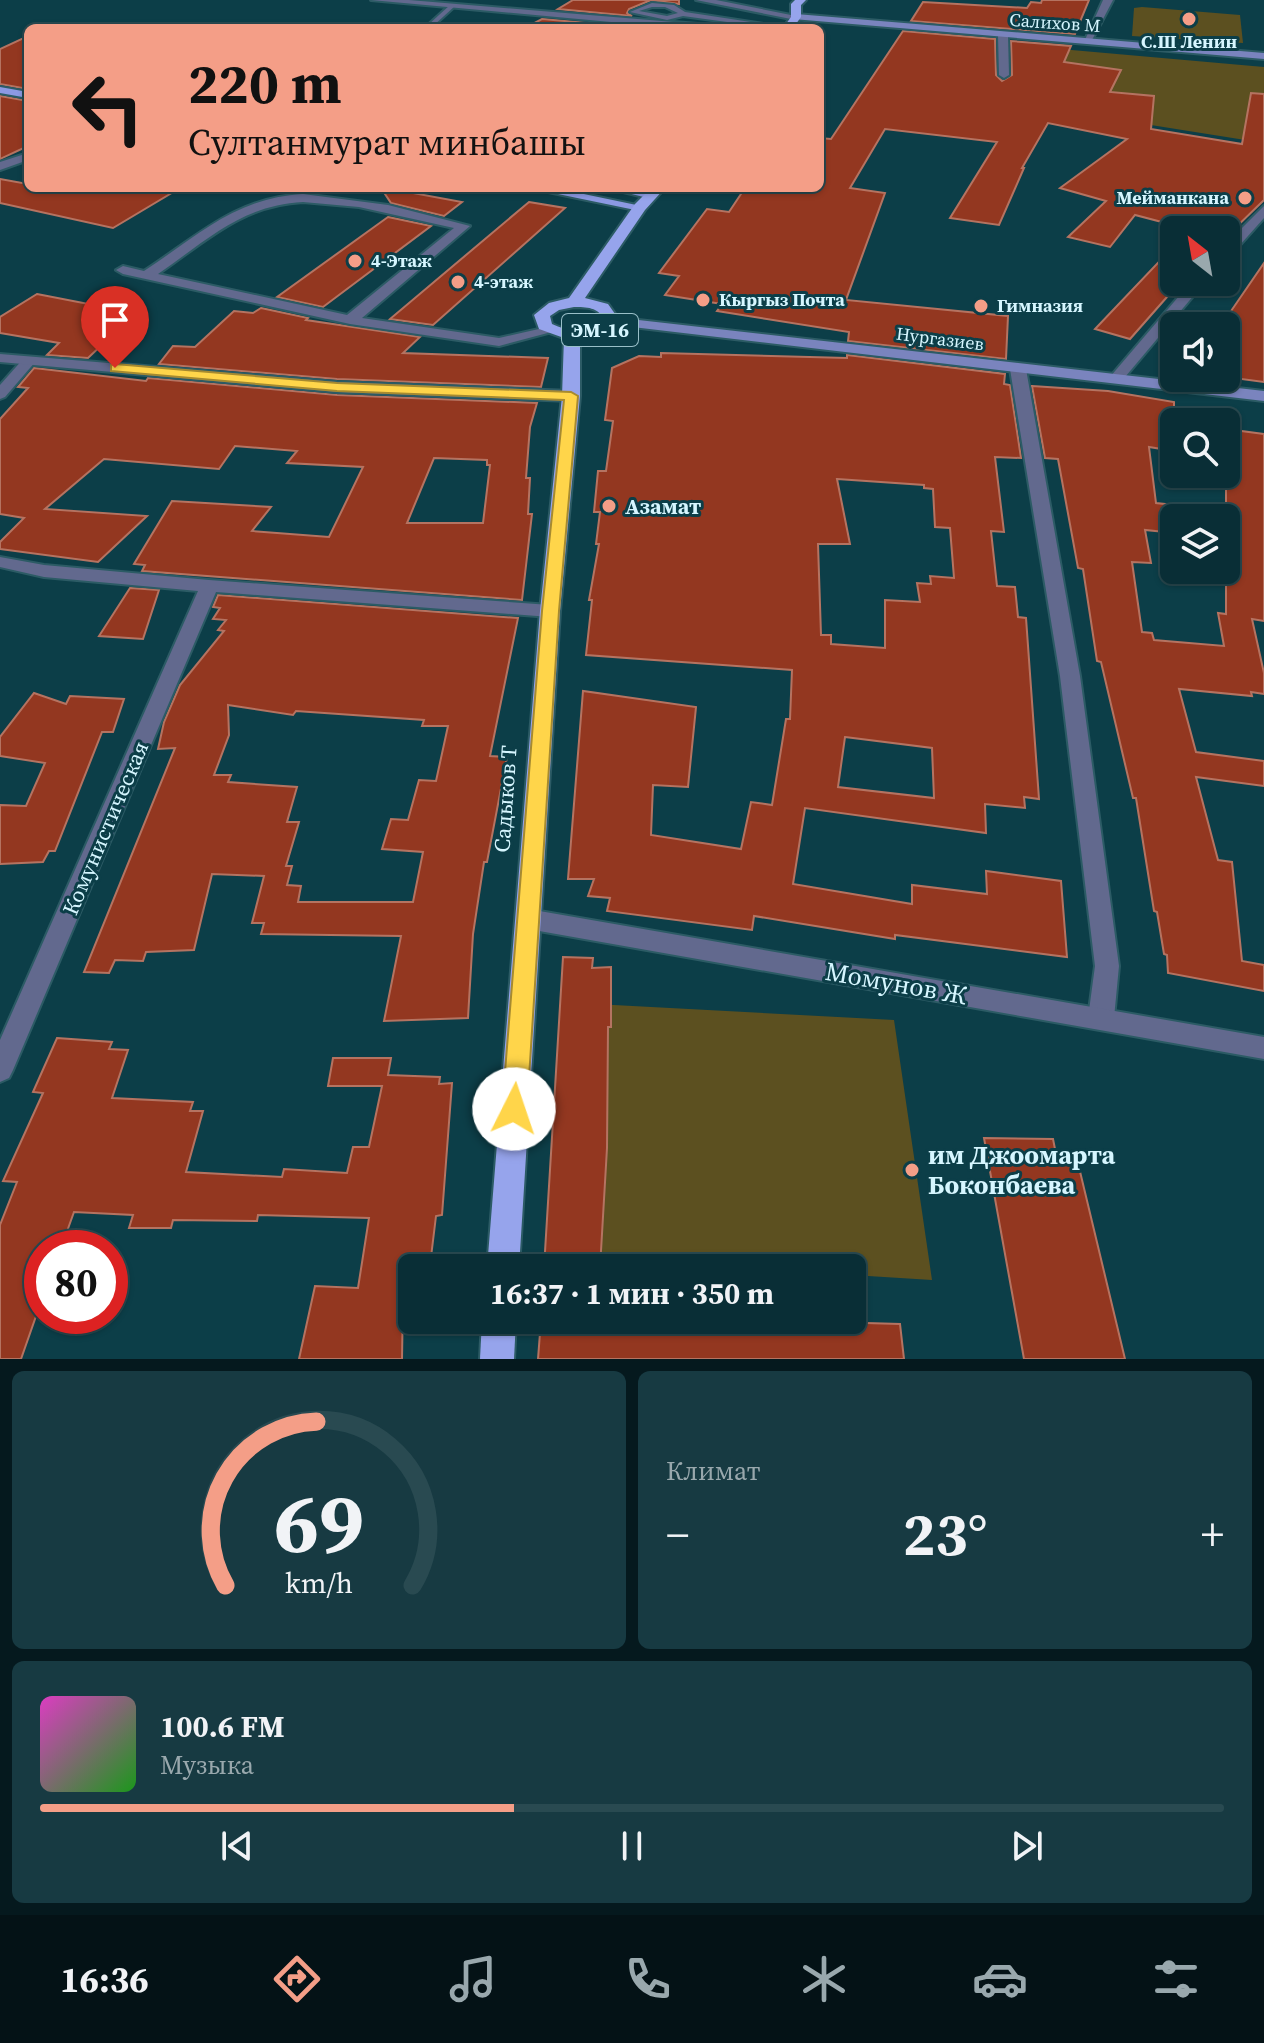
<!DOCTYPE html>
<html lang="ru">
<meta charset="utf-8">
<style>
:root{--surface:#092e36;--page:#173a42;--text:#f1f3f6;--muted:#99a8ad;--line:#294a51;--accent:#f49e87}
body{margin:0;font-family:"Source Serif 4",serif;background:var(--page);color:var(--text);height:100vh;display:flex;flex-direction:column;font-size:30px;white-space:nowrap}
*{box-sizing:border-box;margin:0}
p{font-size:26px;color:var(--muted)}
.icon{flex:none;width:44px;height:44px;fill:none;stroke:currentColor;stroke-width:2;stroke-linecap:round;stroke-linejoin:round}
.map{position:relative;height:1359px;overflow:hidden}
.side{display:flex;flex-direction:column;gap:12px;padding:12px;background:#05191e;flex:1}
.side>*{flex:none}
.top-card{position:absolute;left:24px;top:24px;width:800px;height:168px;border-radius:12px;box-shadow:0 2px 6px #0004,0 0 0 2px var(--line);background:#f49e87;color:#111;overflow:hidden}
.needle{width:52px;rotate:329deg}
.tools{position:absolute;left:1160px;top:216px;display:grid;gap:16px}
.tools a{display:grid;place-items:center;width:80px;height:80px;border-radius:12px;background:var(--surface);box-shadow:0 2px 6px #0004,0 0 0 2px var(--line);font-size:40px}
.speed{position:absolute;left:24px;top:1230px;display:flex;gap:16px;font-size:40px;font-weight:700;text-align:center}
.speed>*{display:grid;place-content:center;width:104px;height:104px;border-radius:50%;background:var(--surface);box-shadow:0 2px 6px #0004,0 0 0 2px var(--line);line-height:1}
.speed .limit{border:12px solid #d22;background:#fff;color:#111}
.pin{position:absolute;display:grid;place-items:center;width:68px;height:68px;color:#fff;margin:-82px -34px;border-radius:50% 50% 50% 0;rotate:-45deg;box-shadow:0 0 8px #0007}
.pin .icon{rotate:45deg}
.me{position:absolute;width:88px;margin:-44px;rotate:4deg;stroke-linejoin:round;filter:drop-shadow(0 0 6px #0008)}
.turn{display:flex;align-items:center;gap:28px;height:168px;padding:0 32px;font-size:36px}
.turn .icon{width:104px;height:104px;stroke-width:2.5}
.turn b{display:block;font-size:56px;line-height:68px}
.big{font-size:60px;font-weight:700;line-height:1.1}
.side .tile{flex:1;display:flex;flex-direction:column;justify-content:center;gap:12px;min-width:0;padding:0 28px;border-radius:12px;background:var(--page)}
.side .dial{align-items:center;gap:0}
.dial svg{height:208px;overflow:visible;fill:none;stroke:var(--line);stroke-width:7;stroke-linecap:round;text-anchor:middle}
.dial text{fill:var(--text);stroke:none}
.song{display:flex;align-items:center;gap:24px}
.cover{width:96px;height:96px;border-radius:12px;background:linear-gradient(135deg,hsl(310 70% 55%),hsl(120 70% 35%))}
.played{height:8px;border-radius:4px;background:linear-gradient(90deg,var(--accent) 40%,var(--line) 40%)}
.keys{display:flex;justify-content:space-around;direction:ltr}
.heat{display:flex;justify-content:space-between;align-items:center;font-size:44px;direction:ltr}
.side .tiles{flex:1;display:grid;gap:12px;grid-template-columns:1fr 1fr}
.tile:last-child{grid-column:span 2}
.trip{position:absolute;left:398px;top:1254px;width:468px;height:80px;border-radius:12px;background:var(--surface);box-shadow:0 2px 6px #0004,0 0 0 2px var(--line);font-weight:700;line-height:80px;text-align:center}
.menu{display:flex;height:128px;justify-content:space-around;align-items:center;background:#041216;color:var(--muted)}
.menu .icon{width:56px;height:56px}
.menu .selected{color:var(--accent)}
.menu b{font-size:36px;color:var(--text)}
.map>svg:first-child{display:block}
</style>
<div class="map">
<svg width="1264" height="1359" viewBox="0 0 1264 1359">
<rect width="100%" height="100%" fill="#0c3e48"/>
<g fill="#5c5020">
<path d="M1142 7 1240 15 1243 43 1132 36 1134 8Z"/>
<path d="M1049 48 1264 67V143L1044 108Z"/>
<path d="M595 1004 894 1020 932 1280 852 1275V1268H736L592 1259Z"/>
</g>
<g fill="#933720" stroke="#b57361" stroke-width="2" fill-rule="evenodd">
<path d="M573 0H679V4L651 0 629 9 627 13 632 16 558 9Z"/>
<path d="M1042 0H1089L1075 34 911 21 923 2 1027 8 1031 2 1041 3Z"/>
<path d="M542 19 643 28H525Z"/>
<path d="M903 31 995 39 996 75 1002 81 1012 75 1011 41 1071 46 1064 62 1121 70 1110 92 1154 96 1151 129 1242 144 1251 93 1264 94V200L1226 237V230H1192L1135 215 1110 247 1068 237 1106 201 1060 188 1127 139 1048 123 1022 168H1024L999 225 950 218 997 142 885 129 850 188 885 193 846 300 1008 316 1006 359 848 341 849 332 717 311 722 304 665 295 679 276 659 273 707 209 729 212 745 188H820V138L831 139Z"/>
<path d="M28 36V89L0 84V49Z"/>
<path d="M0 96 28 101V146L0 159Z"/>
<path d="M0 179 28 184V188L68 192 75 188H180L113 228 0 203Z"/>
<path d="M381 188H386L462 202 444 216 391 203Z"/>
<path d="M529 202 565 208 433 325 390 319Z"/>
<path d="M388 217 431 226 323 307 277 297Z"/>
<path d="M1174 246V289L1130 339 1095 329Z"/>
<path d="M1264 263V382L1226 377 1229 314Z"/>
<path d="M37 294 135 313 102 341H106L88 358 47 355 59 343 0 333V317Z"/>
<path d="M261 308 308 318 306 320 420 337 403 353 548 358 541 387 337 379 159 364 173 346 195 347 234 311 253 313Z"/>
<path d="M661 353 847 358V355L1005 374 1004 384 1010 385 1021 458 995 457 1004 532 991 531 997 586 1015 587 1018 617 1026 618 1039 799 1024 797 1025 808 985 804 986 833 805 808 793 884 912 904V885L987 894 986 871 1061 881 1067 957 895 935V939L754 916 752 930 607 911 610 898 588 896 594 879H568L583 691 696 707 688 787 653 785 651 835 741 849 751 802 772 805 786 719H790L792 670 586 655 592 600H589L599 544H596L600 512H594L598 471H606L613 421 605 420 612 368 639 356 661 357ZM837 479 924 485V488L933 489 935 527 950 528 954 578 930 576 931 584 917 583 920 602 885 600V648L831 644V635H821L818 544H850ZM845 737 932 748 934 798 838 787Z"/>
<path d="M34 368 146 381 148 378 337 395 537 403 530 427 526 478H530L528 514H532L522 600 142 571 145 565 134 564 172 501 271 507 252 531 329 537 363 467 287 463 297 451 235 446 219 469 104 459 45 509 147 516 98 562 0 549V542L24 518 0 514V419L28 388 18 387ZM434 458 487 460V465H490L483 523H407Z"/>
<path d="M1032 386 1108 391 1174 402V451L1149 447 1156 503 1174 505V533L1145 530 1151 563 1132 562 1142 632 1152 633 1154 640 1224 646 1218 613 1226 614V429L1264 434V621L1252 619 1264 673V694L1251 692 1252 696 1179 689 1196 752 1264 761V786L1196 777 1218 860 1232 862 1242 961 1264 965V991L1168 973 1167 955 1164 954 1157 912 1154 911 1136 798H1133L1101 662 1097 661 1083 569 1078 568 1058 459 1045 458Z"/>
<path d="M130 588 159 590 143 639 99 636Z"/>
<path d="M218 595 518 618 490 756 507 757 487 862H484L473 934 468 1018 384 1021 401 936 261 934 264 923H252L264 876 212 874 194 950 146 952 143 961 115 960 109 973 84 972 175 748 158 749 164 722 180 685 224 631 218 630 226 620 213 619 220 608 213 607ZM228 705 293 715 296 711 424 720 422 726H448L436 781 419 780 408 820 391 819 382 849 423 852 413 902H298L301 886 287 885 292 866H286L299 822H287L297 787 228 782 231 775H214L229 735Z"/>
<path d="M34 693 66 704 70 696 124 699 113 732H102L55 851H49L43 862 0 864V805L26 806 45 763 0 756V737Z"/>
<path d="M563 957 593 958 592 968 611 967V1027H608L607 1148 600 1268H544Z"/>
<path d="M57 1038 112 1042 109 1049 128 1050 112 1098 193 1102 190 1111H203L186 1172 282 1177 284 1169 347 1173 353 1147H369L382 1086H328L333 1058H391L388 1075 440 1077 439 1084 452 1083 442 1215 436 1216 431 1257H410L403 1297 402 1359H299L315 1286 358 1288 369 1218 258 1215 257 1221 173 1220 171 1228H129L133 1215 74 1212 61 1248H42V1299L21 1359H0V1225L17 1182 3 1181 43 1093 33 1092Z"/>
<path d="M984 1138 1053 1139 1057 1159H1077L1125 1359H1024Z"/>
<path d="M541 1320H761L900 1324 904 1359H538Z"/>
</g>
<g fill="none" stroke-linecap="round" stroke-linejoin="round">
<defs>
<g id="service">
<path d="M652 3 674 5 685 12 790 28H772L683 16 667 20 630 12ZM652 7H665L678 13 667 16 639 11Z"/>
<path d="M450 5 455 6 432 27H428V25Z"/>
</g>
<g id="minor">
<path d="M371 0H409L710 25 715 28H676Z"/>
<path d="M696 0H716L801 17 796 20Z"/>
<path d="M1103 0H1113L1092 40 1084 42Z"/>
<path d="M1003 32 1008 35 1009 75 1004 78 999 75 998 35Z"/>
<path d="M28 153V160L0 170V162Z"/>
<path d="M303 194 388 205 470 226 362 318 499 338 552 326 559 330 499 346 350 324 123 274 116 270 123 266 144 271C199 235 235 198 303 194ZM303 202 359 207 454 228 347 315 158 274C206 241 242 205 303 202Z"/>
<path d="M29 357 36 361 5 397 0 399V385L24 358Z"/>
<path d="M1018 364 1026 369 1080 676 1119 966 1114 1018 1110 1026 1101 1029 1092 1026 1088 1018 1095 966 1060 676 1010 369Z"/>
<path d="M0 557 44 565 209 580 550 605 559 611 550 617 216 592 13 1070 9 1078 0 1082V1040L198 591 44 577 0 567Z"/>
</g>
<g id="tertiary">
<path d="M1264 206V218L1231 255 1226 256V244Z"/>
<path d="M1191 282H1205L1120 383H1110V377Z"/>
<path d="M0 354 337 382 571 391 579 396 571 401 337 392 0 362Z"/>
<path d="M528 909 1264 1037V1059L528 929 520 926 516 919 520 912Z"/>
</g>
<g id="secondary">
<path d="M796 14 1264 53V59L793 19Z"/>
<path d="M612 317 1264 391V401L607 324V318Z"/>
</g>
<g id="primary">
<path d="M0 87 28 92V98L0 93Z"/>
<path d="M529 188H555L646 207 640 211Z"/>
<path d="M607 188H633L658 195 652 199Z"/>
</g>
<g id="trunk">
<path d="M795 0H806L801 5V17L793 28H783L791 17V4Z"/>
<path d="M651 188H665L645 210 585 298 608 304 620 321 603 335 580 340V396L560 611 519 1268H487L540 611 562 396 564 338 539 329 534 315 549 303 569 298 635 204ZM574 307C586 307 599 307 604 320 588 332 570 333 552 324L550 316 559 310Z"/>
<path d="M482 1320H516L514 1359H480Z"/>
</g>
</defs>
<use href="#service" stroke="#2c5b65" stroke-width="4"/>
<use href="#minor" stroke="#2c5b65" stroke-width="4"/>
<use href="#tertiary" stroke="#2c5b65" stroke-width="4"/>
<use href="#secondary" stroke="#2c5b65" stroke-width="4"/>
<use href="#primary" stroke="#2c5b65" stroke-width="4"/>
<use href="#trunk" stroke="#2c5b65" stroke-width="4"/>
<use href="#service" fill="#62698e" fill-rule="evenodd"/>
<use href="#minor" fill="#62698e" fill-rule="evenodd"/>
<use href="#tertiary" fill="#62698e" fill-rule="evenodd"/>
<use href="#secondary" fill="#7a84be" fill-rule="evenodd"/>
<use href="#primary" fill="#8c99e3" fill-rule="evenodd"/>
<use href="#trunk" fill="#96a4ec" fill-rule="evenodd"/>
</g>
<path fill="#ffd54a" stroke="#a68a30" stroke-width="2" d="M115 364 337 383 571 392 578 396 559 611 527 1109 523 1117 514 1120 506 1117 502 1109 542 611 564 400 337 391 111 371V365Z"/>
<g fill="#f49e87" stroke="#0c3e48" stroke-width="3">
<circle cx="1189" cy="19" r="8"/>
<circle cx="1245" cy="198" r="8"/>
<circle cx="355" cy="261" r="8"/>
<circle cx="458" cy="282" r="8"/>
<circle cx="703" cy="300" r="8"/>
<circle cx="981" cy="306" r="8"/>
<circle cx="609" cy="506" r="8"/>
<circle cx="912" cy="1170" r="8"/>
</g>
<g text-anchor="middle" stroke-width="6" stroke-linejoin="round" paint-order="stroke">
<g font-size="18" fill="#d6f6ff" stroke="#0c3e48">
<text transform="translate(1055 23) rotate(4)" y="6">Салихов М</text>
<text transform="translate(940 339) rotate(7)" y="6">Нургазиев</text>
</g>
<g font-size="18" font-weight="bold" fill="#d6f6ff" stroke="#0c3e48" text-anchor="start">
<text x="1189" y="48" text-anchor="middle">С.Ш Ленин</text>
<text x="1229" y="204" text-anchor="end">Мейманкана</text>
<text x="371" y="267">4-Этаж</text>
<text x="474" y="288">4-этаж</text>
<text x="719" y="306">Кыргыз Почта</text>
<text x="997" y="312">Гимназия</text>
</g>
<rect fill="#0c3e48" stroke="#99bfc8" stroke-width="2" x="562" y="314" width="76" height="32" rx="6"/>
<g font-size="20" font-weight="bold" fill="#d6f6ff">
<text x="600" y="337">ЭМ-16</text>
</g>
<g font-size="22" font-weight="bold" fill="#d6f6ff" stroke="#0c3e48" text-anchor="start">
<text x="625" y="514">Азамат</text>
</g>
<g font-size="22" fill="#d6f6ff" stroke="#0c3e48">
<text transform="translate(505 799) rotate(-86)" y="8">Садыков Т</text>
<text transform="translate(105 828) rotate(-67)" y="8">Комунистическая</text>
</g>
<g font-size="26" fill="#d6f6ff" stroke="#0c3e48">
<text transform="translate(896 983) rotate(10)" y="9">Момунов Ж</text>
</g>
<g font-size="26" font-weight="bold" fill="#d6f6ff" stroke="#0c3e48" text-anchor="start">
<text x="928" y="1164">им Джоомарта<tspan x="928" dy="30">Боконбаева</tspan></text>
</g>
</g>
</svg>
<div class="tools">
<a><svg class="needle" viewBox="-14 -14 28 28"><path d="M0-13l5 13h-10z" fill="#e53935"/><path d="M0 13l5-13h-10z" fill="#99a8ad"/></svg></a>
<a><svg class="icon" aria-label="sound" viewBox="0 0 24 24"><path d="M4 9h4l5-4v14l-5-4H4zM17 9q2 3 0 6"/></svg></a>
<a><svg class="icon" aria-label="search" viewBox="0 0 24 24"><circle cx="10" cy="10" r="6"/><path d="M15 15l6 6"/></svg></a>
<a><svg class="icon" aria-label="layers" viewBox="0 0 24 24"><path d="M12 4l9 5-9 5-9-5zM3 14l9 5 9-5"/></svg></a>
</div>
<div class="speed"><div class="limit">80</div></div>
<div class="pin" style="left:115px;top:368px;background:#d93025"><svg class="icon" aria-label="arrive" viewBox="0 0 24 24"><path d="M6 21V4h12l-3 4 3 4H6"/></svg></div>
<svg class="me" style="left:514px;top:1109px" viewBox="-20 -20 40 40"><circle r="19" fill="#fff"/><path d="M0-13L10 11 0 6-10 11z" fill="#ffd54a"/></svg>
<div class="trip">16:37 · 1 мин · 350 m</div>
<div class="top-card">
<div class="turn"><svg class="icon" aria-label="left" viewBox="0 0 24 24"><path d="M17 20v-9H6M10 6l-5 5 5 5"/></svg><div><b>220 m</b>Султанмурат минбашы</div></div>
</div>
</div>
<section class="side">
<div class="tiles">
<div class="tile dial"><svg viewBox="0 0 100 80">
<path d="M14 69A42 42 0 1 1 86 69"/>
<path d="M14 69A42 42 0 0 1 49 6" stroke="#f49e87"/>
<text x="50" y="56" font-size="32" font-weight="700">69</text>
<text x="50" y="72" font-size="11">km/h</text>
</svg></div>
<div class="tile"><p>Климат</p>
<div class="heat"><a>−</a><b class="big">23°</b><a>+</a></div>
</div>
<div class="tile">
<div class="song"><i class="cover"></i><div><b>100.6 FM</b><p>Музыка</p></div></div>
<div class="played"></div>
<div class="keys"><svg class="icon" aria-label="previous" viewBox="0 0 24 24"><path d="M18 5L8 12l10 7zM5 5v14"/></svg><svg class="icon" aria-label="pause" viewBox="0 0 24 24"><path d="M8 5v14M16 5v14"/></svg><svg class="icon" aria-label="next" viewBox="0 0 24 24"><path d="M6 5l10 7-10 7zM19 5v14"/></svg></div>
</div>
</div>
</section>
<nav class="menu">
<b>16:36</b>
<svg class="icon selected" aria-label="directions" viewBox="0 0 24 24"><path d="M12 3l9 9-9 9-9-9zM9 14v-3h6M13 9l2 2-2 2"/></svg>
<svg class="icon" aria-label="music" viewBox="0 0 24 24"><path d="M9 18V5l10-2v13"/><circle cx="6" cy="18" r="3"/><circle cx="16" cy="16" r="3"/></svg>
<svg class="icon" aria-label="phone" viewBox="0 0 24 24"><path d="M5 4h4l2 5-3 2q2 4 5 5l2-3 5 2v4C11 20 4 13 5 4z"/></svg>
<svg class="icon" aria-label="climate" viewBox="0 0 24 24"><path d="M12 3v18M4 7l16 10M4 17L20 7"/></svg>
<svg class="icon" aria-label="car" viewBox="0 0 24 24"><path d="M5 17H2v-5l4-1 3-4h7l3 4 3 1v5h-3M9 17h6M6 11h13"/><circle cx="7" cy="17" r="2"/><circle cx="17" cy="17" r="2"/></svg>
<svg class="icon" aria-label="filters" viewBox="0 0 24 24"><path d="M4 7h16M4 17h16"/><circle cx="9" cy="7" r="2"/><circle cx="15" cy="17" r="2"/></svg>
</nav>
